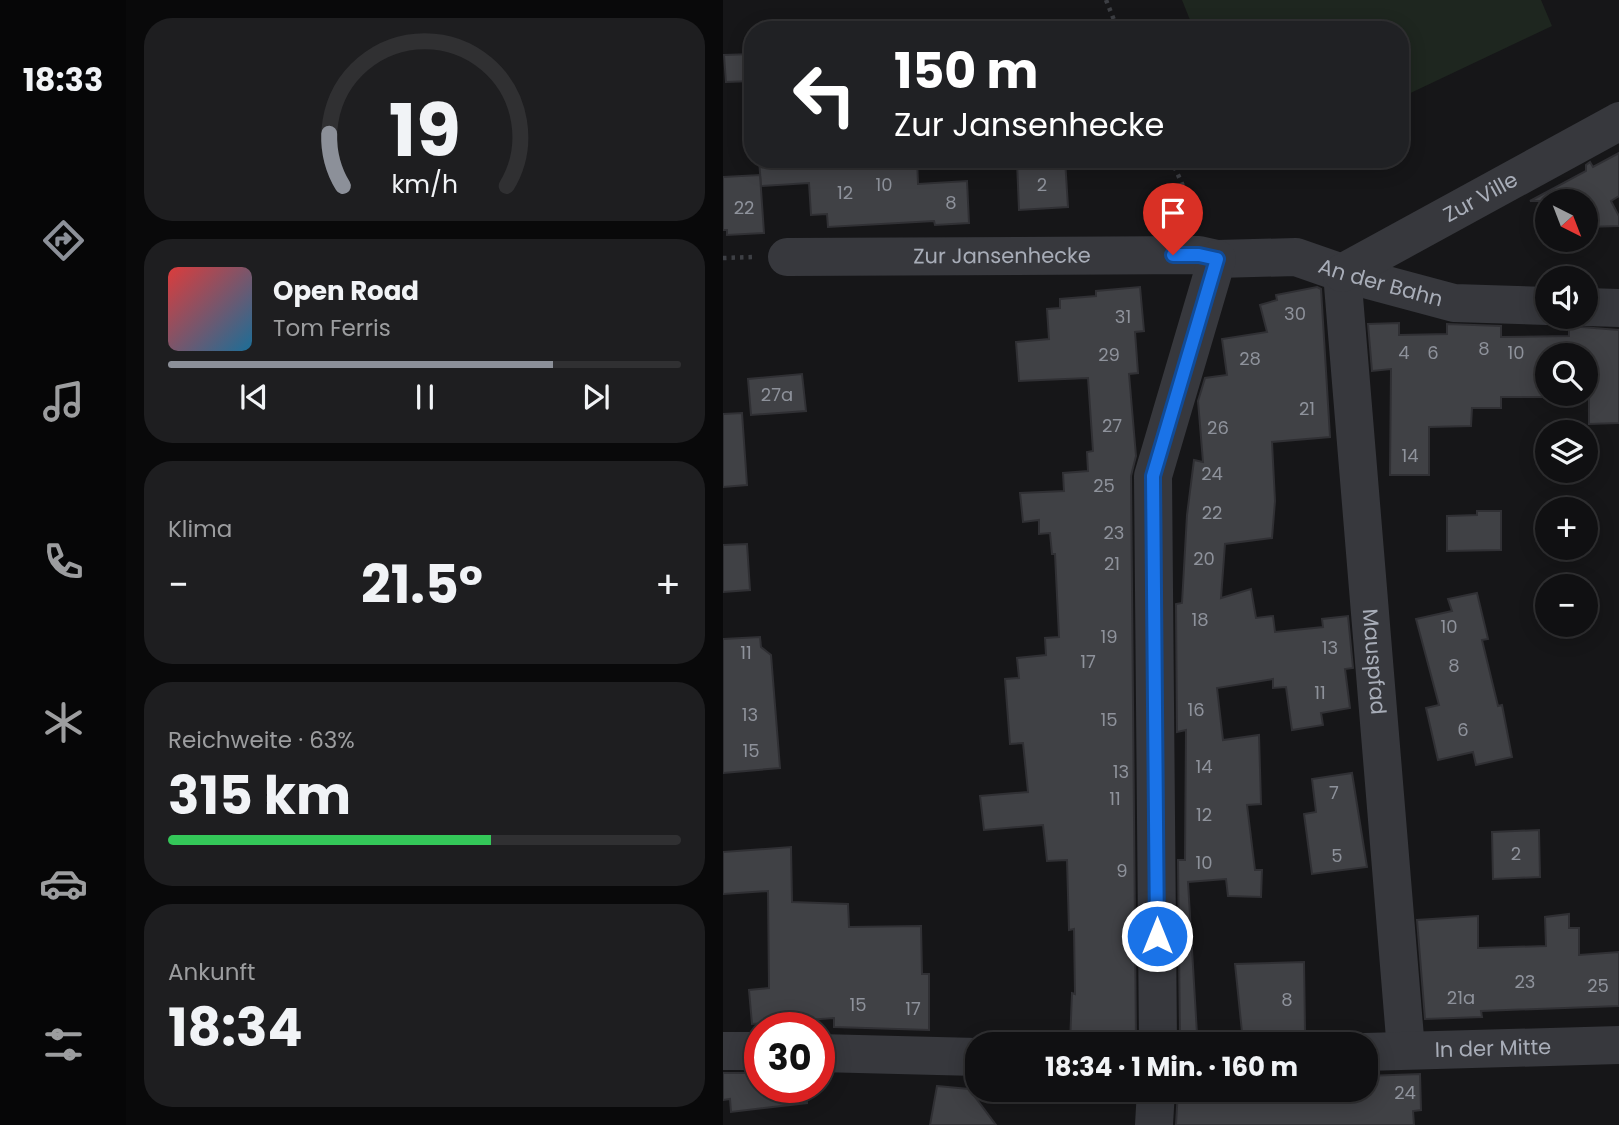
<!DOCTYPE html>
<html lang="de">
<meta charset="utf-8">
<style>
:root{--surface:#101012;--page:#1e1e20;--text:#f1f3f6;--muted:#9c9d9f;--line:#303032;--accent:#8c9099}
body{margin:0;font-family:Poppins,sans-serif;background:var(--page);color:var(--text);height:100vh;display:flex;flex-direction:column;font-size:26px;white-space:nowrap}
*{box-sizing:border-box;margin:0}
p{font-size:23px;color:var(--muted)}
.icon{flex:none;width:38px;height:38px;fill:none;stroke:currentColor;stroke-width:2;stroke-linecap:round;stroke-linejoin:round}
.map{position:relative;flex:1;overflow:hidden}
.panel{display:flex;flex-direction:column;gap:18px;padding:18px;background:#09090a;width:597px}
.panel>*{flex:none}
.hud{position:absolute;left:21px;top:21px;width:665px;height:147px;border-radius:28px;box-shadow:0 4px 18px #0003,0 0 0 2px var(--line);background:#202124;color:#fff;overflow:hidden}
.needle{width:46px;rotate:138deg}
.buttons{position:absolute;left:812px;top:189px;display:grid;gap:14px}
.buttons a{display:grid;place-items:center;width:63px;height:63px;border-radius:50%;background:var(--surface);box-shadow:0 4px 18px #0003,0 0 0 2px var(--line);font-size:35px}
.speed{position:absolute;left:21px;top:1012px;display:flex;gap:14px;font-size:35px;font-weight:700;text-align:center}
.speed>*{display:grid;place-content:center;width:91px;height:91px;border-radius:50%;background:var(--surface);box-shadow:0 4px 18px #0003,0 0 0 2px var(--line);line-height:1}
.speed .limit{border:10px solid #d22;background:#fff;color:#111}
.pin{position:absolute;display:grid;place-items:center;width:60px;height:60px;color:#fff;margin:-72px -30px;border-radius:50% 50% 50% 0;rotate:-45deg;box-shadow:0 0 7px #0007}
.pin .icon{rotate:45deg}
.me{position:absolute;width:77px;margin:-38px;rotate:0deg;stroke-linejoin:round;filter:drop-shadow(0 0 5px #0008)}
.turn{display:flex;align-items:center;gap:24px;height:147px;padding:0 35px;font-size:32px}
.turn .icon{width:91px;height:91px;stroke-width:2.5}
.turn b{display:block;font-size:49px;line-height:60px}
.big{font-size:52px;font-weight:700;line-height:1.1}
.panel .tile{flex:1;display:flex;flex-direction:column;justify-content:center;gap:10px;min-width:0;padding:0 24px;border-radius:28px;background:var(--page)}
.panel .dial{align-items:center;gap:0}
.dial svg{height:182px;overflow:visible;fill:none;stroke:var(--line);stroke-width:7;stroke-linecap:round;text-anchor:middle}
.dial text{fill:var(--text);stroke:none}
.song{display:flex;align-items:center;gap:21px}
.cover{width:84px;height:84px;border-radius:10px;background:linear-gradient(135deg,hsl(0 70% 55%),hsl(200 70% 35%))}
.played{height:7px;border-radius:4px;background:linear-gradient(90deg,var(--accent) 75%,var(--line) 75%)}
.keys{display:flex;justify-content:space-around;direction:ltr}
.heat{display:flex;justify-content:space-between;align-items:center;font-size:38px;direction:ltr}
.charge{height:10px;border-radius:5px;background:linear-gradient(90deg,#34c759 63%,var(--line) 0)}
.trip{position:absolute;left:242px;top:1032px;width:413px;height:70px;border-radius:28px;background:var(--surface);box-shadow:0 4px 18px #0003,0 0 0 2px var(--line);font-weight:700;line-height:70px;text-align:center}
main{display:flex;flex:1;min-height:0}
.menu{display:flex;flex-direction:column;width:126px;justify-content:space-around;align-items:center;background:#060607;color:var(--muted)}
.menu .icon{width:49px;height:49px}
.menu .current{color:var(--accent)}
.menu b{font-size:32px;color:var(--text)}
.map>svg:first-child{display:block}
</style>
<main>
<nav class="menu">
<b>18:33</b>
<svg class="icon current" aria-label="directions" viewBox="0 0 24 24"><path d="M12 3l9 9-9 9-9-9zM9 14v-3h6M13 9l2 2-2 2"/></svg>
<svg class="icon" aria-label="music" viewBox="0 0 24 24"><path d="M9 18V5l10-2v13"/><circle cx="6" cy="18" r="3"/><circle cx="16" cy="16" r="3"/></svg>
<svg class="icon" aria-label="phone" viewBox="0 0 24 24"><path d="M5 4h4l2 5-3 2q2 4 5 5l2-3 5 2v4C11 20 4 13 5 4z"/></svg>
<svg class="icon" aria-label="climate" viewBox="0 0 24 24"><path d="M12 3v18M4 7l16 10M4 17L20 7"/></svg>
<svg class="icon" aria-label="car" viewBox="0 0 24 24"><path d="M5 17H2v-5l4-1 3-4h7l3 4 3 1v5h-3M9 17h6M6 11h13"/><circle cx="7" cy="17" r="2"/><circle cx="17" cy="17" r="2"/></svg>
<svg class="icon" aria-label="filters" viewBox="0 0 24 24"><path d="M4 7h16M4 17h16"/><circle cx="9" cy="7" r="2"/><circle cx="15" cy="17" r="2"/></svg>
</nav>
<section class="panel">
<div class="tile dial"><svg viewBox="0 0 100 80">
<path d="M14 69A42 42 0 1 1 86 69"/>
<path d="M14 69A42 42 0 0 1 8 46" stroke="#8c9099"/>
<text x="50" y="56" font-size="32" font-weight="700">19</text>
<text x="50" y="72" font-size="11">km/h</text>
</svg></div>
<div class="tile">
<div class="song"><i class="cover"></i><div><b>Open Road</b><p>Tom Ferris</p></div></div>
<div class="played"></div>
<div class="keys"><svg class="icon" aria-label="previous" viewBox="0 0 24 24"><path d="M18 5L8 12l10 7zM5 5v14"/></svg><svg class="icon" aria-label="pause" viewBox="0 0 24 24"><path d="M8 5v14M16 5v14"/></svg><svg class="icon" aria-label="next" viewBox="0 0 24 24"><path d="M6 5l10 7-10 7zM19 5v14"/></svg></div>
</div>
<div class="tile"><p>Klima</p>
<div class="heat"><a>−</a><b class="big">21.5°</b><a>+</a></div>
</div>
<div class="tile"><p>Reichweite · 63%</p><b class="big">315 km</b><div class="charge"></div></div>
<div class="tile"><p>Ankunft</p><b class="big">18:34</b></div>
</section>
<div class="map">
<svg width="897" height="1125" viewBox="0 0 897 1125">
<rect width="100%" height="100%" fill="#161618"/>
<path fill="#1e261f" d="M459 0H818L829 26 677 98V30H471Z"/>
<g fill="#404145" stroke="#303034" stroke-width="2" fill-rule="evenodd">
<path d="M30 54V81L3 82 1 55Z"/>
<path d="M896 153V196L888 201 896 216V226L863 227V201H807L863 171V165L867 162 870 167Z"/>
<path d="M36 159H100L101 164 194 159 195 184 244 181 246 223 212 225 211 221 105 227 104 214 88 215 86 183 38 186Z"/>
<path d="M342 159 345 207 296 210 294 162Z"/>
<path d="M37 175 41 233 4 235V230H0V177Z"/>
<path d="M417 287 421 331 412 332 415 373 406 374 413 456 408 476 413 1045 347 1043 349 993 352 994 351 929 346 930 344 860 324 861 320 825 261 830 257 796 305 792 300 743 287 744 282 679 296 678 294 658 323 655 322 638 336 637 332 554H329L327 533 316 534V520L300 522 297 493 341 491 340 473 365 471 364 452 370 451 365 378 296 381 293 342 326 339 324 309 337 308V299L373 296V291Z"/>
<path d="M594 287 598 289 607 437 549 442 552 501 549 538 502 544 498 598 528 589 533 618 550 616 552 632 600 627 599 619 625 616 630 668 622 669 627 708 598 713 600 725 569 730 563 687 550 688V679L494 688 500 740 536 735 538 804 524 805 532 870H539L538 897 505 896 503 879 465 882 474 1034H457L455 860H462L463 730 454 732 453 604 459 603 464 515 471 460 480 462 475 401 482 378 504 375 499 339 544 332 537 305 554 300 553 295Z"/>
<path d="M676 323V335L724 334V324L778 326V337L846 336V326L896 330V423L866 424V397H778V408H749L748 426 706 427V475H667L668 369 649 371 645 324ZM824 355H863V394H824Z"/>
<path d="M79 374 83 411 28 415 25 379Z"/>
<path d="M19 413 24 485 0 487V414Z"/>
<path d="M754 511H778V550L724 551V516L754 515Z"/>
<path d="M24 544 27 590 0 592V545Z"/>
<path d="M754 593 765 639 759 640 775 706 779 705 789 757 753 765 750 752 715 760 703 708 716 705 693 619 729 611 725 599Z"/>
<path d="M37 637 38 647 48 655 57 768 0 773V639Z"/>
<path d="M629 773 644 867 589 874 581 814 593 812 589 779Z"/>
<path d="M816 830 817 877 770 879 769 832Z"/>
<path d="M68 847 69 902 125 904 126 927 198 926 199 974H206V1030L111 1027V1018L29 1024 26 990 46 988 45 891 0 894V852Z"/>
<path d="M846 914V928H856V955L896 952V1006L758 1011 759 1017 702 1019 694 920 755 916V948L823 946 822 917Z"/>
<path d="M581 962 582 1032H519L512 964Z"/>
<path d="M0 1073H37V1087H83L84 1103 8 1112 7 1099 0 1100Z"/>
<path d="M697 1074 698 1110 690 1111 691 1125H453L455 1090H642V1076Z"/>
<path d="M214 1086 246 1089 273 1125H207Z"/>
</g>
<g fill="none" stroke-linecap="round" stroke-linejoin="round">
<g stroke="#3d3f44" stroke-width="4.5" stroke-dasharray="3.5 5" stroke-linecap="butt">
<path d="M383 0 395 30"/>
<path d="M448 159 476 222"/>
<path d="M0 258 31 257"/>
</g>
<g stroke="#37383d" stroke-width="38">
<path id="s1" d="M64 257 476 255 494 259 573 257 619 273 731 303 824 306"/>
<path id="s2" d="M619 273 683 1050"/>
<path id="s3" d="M619 273 897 121"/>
<path d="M863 307 897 308"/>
<path d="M435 1045 430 476 494 259"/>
<path d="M0 1051H37"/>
<path id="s4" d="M642 1052 897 1045"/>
<path d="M96 1053 254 1057"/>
<path d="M431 1125 433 1090"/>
</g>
</g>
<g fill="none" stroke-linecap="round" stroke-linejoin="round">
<defs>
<path id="route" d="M434 936 430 476 494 259 476 255H450"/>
</defs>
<use href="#route" stroke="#114b97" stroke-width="18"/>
<use href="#route" stroke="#1a73e8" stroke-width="12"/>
</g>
<g text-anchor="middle" stroke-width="6" stroke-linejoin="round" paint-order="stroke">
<g font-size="18" fill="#8e929b">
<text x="161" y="191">10</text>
<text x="319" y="191">2</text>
<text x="122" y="199">12</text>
<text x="228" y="209">8</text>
<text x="21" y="214">22</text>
<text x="572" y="320">30</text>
<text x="400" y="323">31</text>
<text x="761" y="355">8</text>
<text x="681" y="359">4</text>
<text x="710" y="359">6</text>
<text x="793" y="359">10</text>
<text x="386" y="361">29</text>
<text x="527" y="365">28</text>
<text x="54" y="401">27a</text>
<text x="584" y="415">21</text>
<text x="389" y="432">27</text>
<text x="495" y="434">26</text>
<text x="687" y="462">14</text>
<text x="489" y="480">24</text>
<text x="381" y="492">25</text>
<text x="489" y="519">22</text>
<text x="391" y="539">23</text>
<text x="481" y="565">20</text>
<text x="389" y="570">21</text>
<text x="477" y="626">18</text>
<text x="726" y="633">10</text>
<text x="386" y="643">19</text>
<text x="607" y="654">13</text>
<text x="23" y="659">11</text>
<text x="365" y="668">17</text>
<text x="731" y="672">8</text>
<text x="597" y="699">11</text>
<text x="473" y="716">16</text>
<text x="27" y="721">13</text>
<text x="386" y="726">15</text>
<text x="740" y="736">6</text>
<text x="28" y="757">15</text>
<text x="481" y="773">14</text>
<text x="398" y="778">13</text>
<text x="611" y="799">7</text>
<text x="392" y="805">11</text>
<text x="481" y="821">12</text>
<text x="793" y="860">2</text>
<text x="614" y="862">5</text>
<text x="481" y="869">10</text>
<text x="399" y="877">9</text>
<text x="802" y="988">23</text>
<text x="875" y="992">25</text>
<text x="738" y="1004">21a</text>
<text x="564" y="1006">8</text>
<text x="135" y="1011">15</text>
<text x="190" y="1015">17</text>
<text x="682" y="1099">24</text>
</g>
<g font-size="21" fill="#a8adb8" stroke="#111113">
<text dy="7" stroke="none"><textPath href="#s3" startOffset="158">Zur Ville</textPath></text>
<text dy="7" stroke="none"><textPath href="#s1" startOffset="215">Zur Jansenhecke</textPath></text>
<text dy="7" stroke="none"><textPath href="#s1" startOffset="598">An der Bahn</textPath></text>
<text dy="7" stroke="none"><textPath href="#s2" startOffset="390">Mauspfad</textPath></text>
<text dy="7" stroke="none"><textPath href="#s4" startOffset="128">In der Mitte</textPath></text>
</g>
</g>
</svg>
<div class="buttons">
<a><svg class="needle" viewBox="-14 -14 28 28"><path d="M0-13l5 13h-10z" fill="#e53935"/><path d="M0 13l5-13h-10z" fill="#9c9d9f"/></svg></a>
<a><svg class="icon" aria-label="sound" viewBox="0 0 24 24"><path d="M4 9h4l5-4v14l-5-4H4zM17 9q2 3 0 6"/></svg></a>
<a><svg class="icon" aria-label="search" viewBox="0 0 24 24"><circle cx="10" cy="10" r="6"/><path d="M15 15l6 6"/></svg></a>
<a><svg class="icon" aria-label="layers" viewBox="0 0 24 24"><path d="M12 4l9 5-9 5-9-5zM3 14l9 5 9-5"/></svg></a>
<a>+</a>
<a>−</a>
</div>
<div class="speed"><div class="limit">30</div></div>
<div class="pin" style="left:450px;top:255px;background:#d93025"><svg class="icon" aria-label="arrive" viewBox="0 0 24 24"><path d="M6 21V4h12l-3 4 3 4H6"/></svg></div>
<svg class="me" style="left:434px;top:936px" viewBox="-20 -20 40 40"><circle r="17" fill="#1a73e8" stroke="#fff" stroke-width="3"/><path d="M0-11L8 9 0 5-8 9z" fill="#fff"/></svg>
<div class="trip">18:34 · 1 Min. · 160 m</div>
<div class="hud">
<div class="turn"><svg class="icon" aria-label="left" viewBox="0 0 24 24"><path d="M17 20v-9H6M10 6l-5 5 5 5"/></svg><div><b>150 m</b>Zur Jansenhecke</div></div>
</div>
</div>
</main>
